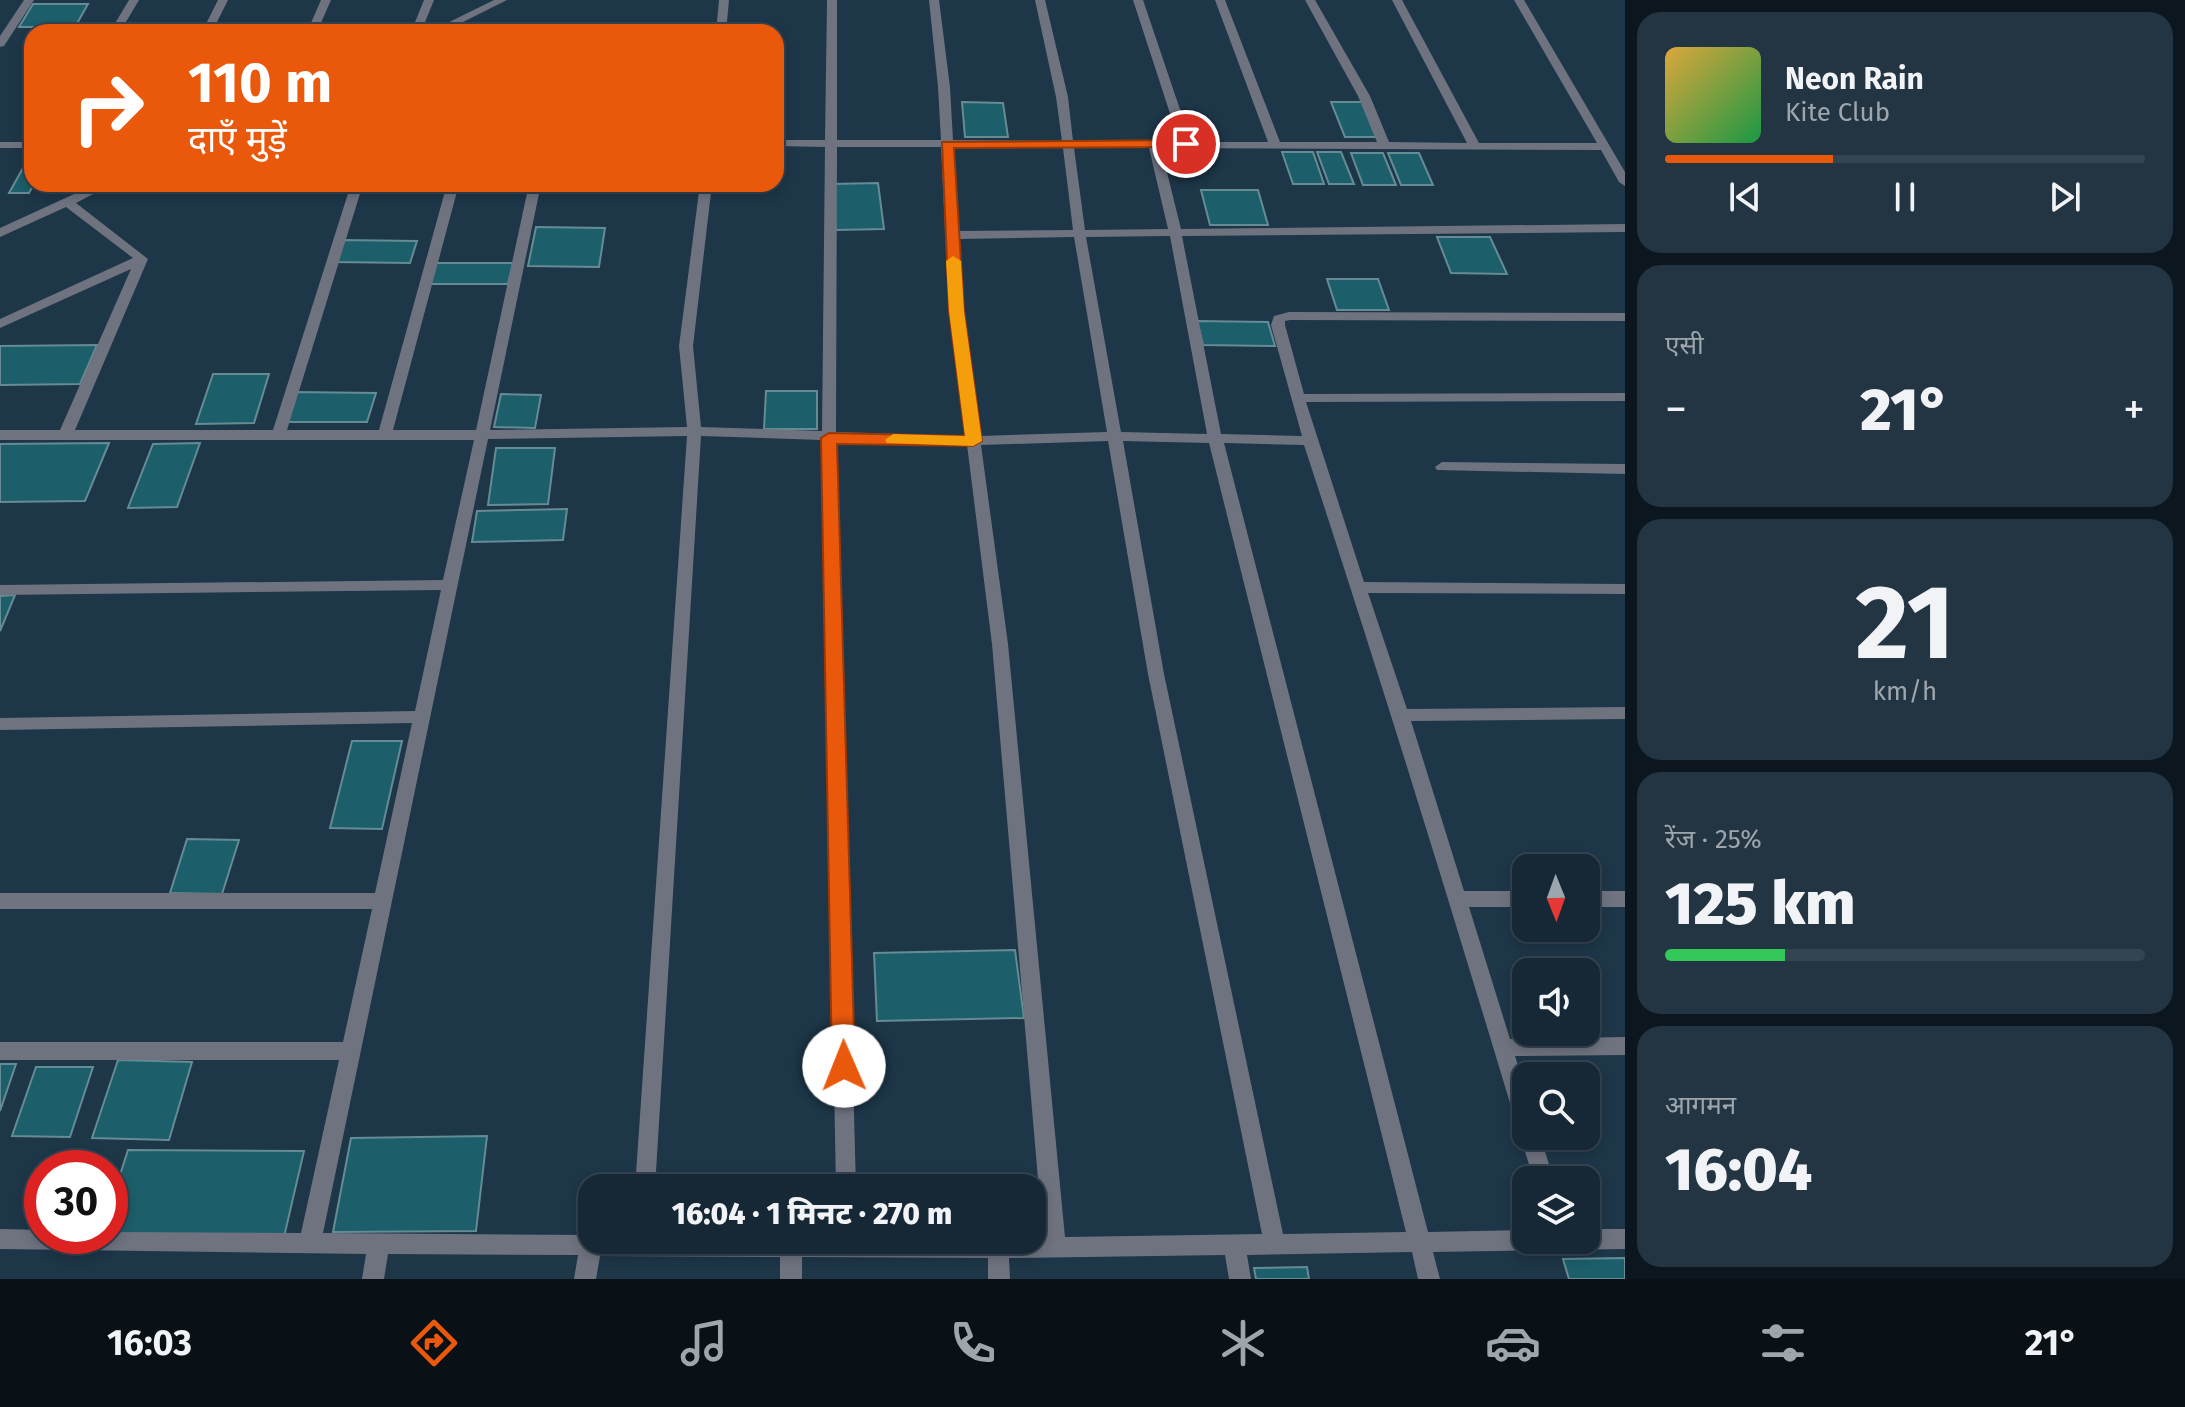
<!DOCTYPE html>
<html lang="hi">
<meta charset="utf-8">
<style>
:root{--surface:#162836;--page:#233442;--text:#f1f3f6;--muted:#9ea6ad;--line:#354451;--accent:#ea580c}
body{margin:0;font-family:"Fira Sans","Noto Sans Devanagari",sans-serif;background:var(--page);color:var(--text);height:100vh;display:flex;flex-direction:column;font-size:30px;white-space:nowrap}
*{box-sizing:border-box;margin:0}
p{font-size:26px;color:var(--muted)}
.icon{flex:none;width:44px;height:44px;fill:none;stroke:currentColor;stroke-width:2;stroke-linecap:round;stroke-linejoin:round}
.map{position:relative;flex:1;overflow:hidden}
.panel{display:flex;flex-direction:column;gap:12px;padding:12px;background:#0c161e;width:560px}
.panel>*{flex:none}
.top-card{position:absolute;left:24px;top:24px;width:760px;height:168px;border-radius:24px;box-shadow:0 4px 12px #0003,0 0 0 2px var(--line);background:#ea580c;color:#fff;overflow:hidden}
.needle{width:52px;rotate:179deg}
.tools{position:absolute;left:1512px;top:854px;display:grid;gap:16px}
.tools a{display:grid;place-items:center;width:88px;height:88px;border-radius:16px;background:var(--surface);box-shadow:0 4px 12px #0003,0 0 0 2px var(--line);font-size:40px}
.speed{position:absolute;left:24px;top:1150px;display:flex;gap:16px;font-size:40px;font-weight:700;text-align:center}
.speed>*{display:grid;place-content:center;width:104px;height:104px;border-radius:50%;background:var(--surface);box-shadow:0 4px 12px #0003,0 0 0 2px var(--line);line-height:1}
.speed .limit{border:12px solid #d22;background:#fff;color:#111}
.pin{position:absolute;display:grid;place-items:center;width:68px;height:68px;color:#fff;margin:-34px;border:4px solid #fff;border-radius:50%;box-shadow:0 2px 8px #0007}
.me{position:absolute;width:88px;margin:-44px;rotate:359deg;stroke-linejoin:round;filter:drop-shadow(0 0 6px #0008)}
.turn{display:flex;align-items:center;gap:28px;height:168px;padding:0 32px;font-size:36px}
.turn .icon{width:104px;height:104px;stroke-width:2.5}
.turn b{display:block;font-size:56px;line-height:68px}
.big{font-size:60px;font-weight:800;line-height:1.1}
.panel .widget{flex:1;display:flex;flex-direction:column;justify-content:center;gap:12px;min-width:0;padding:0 28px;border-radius:24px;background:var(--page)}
.panel .dial{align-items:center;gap:0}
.dial b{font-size:104px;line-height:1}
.song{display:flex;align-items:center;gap:24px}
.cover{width:96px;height:96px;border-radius:12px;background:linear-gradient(135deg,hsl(40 70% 55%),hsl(140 70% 35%))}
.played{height:8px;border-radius:4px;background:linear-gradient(90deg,var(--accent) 35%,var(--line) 35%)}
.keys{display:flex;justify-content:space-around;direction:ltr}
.heat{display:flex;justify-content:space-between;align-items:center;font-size:44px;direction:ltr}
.charge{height:12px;border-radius:6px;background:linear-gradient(90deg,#34c759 25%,var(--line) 0)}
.trip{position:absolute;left:578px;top:1174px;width:468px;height:80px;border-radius:24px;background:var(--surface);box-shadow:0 4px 12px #0003,0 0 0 2px var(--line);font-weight:800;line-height:80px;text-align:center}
.dock{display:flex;height:128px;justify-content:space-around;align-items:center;background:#091016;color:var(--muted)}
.dock .icon{width:56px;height:56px}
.dock .current{color:var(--accent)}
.dock b{font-size:36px;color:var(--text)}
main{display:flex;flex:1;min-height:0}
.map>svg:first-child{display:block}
</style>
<main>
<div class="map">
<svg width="1625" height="1279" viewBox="0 0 1625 1279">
<rect width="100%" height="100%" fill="#1d3648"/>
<g fill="#1c5e69" stroke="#658c94" stroke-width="2">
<path d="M33 4H88L75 27H19Z"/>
<path d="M962 102 1003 103 1008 137H965Z"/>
<path d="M1331 102H1362L1376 137H1345Z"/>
<path d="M1282 152H1313L1324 184H1293Z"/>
<path d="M1317 152H1341L1354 184H1329Z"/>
<path d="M1351 153H1383L1396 185H1363Z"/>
<path d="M1388 153H1419L1433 185H1401Z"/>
<path d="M28 159H32L34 184 29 193H9Z"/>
<path d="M878 183 884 229 836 230 831 184Z"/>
<path d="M1201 190H1258L1268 225H1210Z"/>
<path d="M536 227 605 228 599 267 528 266Z"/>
<path d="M1437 237H1490L1507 274 1451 273Z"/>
<path d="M342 240 417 241 410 263 334 262Z"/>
<path d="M432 263H513L508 284H427Z"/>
<path d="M1327 279H1378L1389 310H1337Z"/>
<path d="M1197 321 1268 322 1275 346 1203 345Z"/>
<path d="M97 345 80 384 0 385V346Z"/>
<path d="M213 374H269L254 423 196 424Z"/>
<path d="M766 391H817V429H764Z"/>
<path d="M293 392 376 393 367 422H283Z"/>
<path d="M501 394 541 395 535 428 494 427Z"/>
<path d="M109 443 85 501 0 502V444Z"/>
<path d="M200 443 177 507 128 508 153 444Z"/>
<path d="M496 448H555L548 504 488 505Z"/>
<path d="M567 509 563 540 472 542 477 511Z"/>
<path d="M15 595 0 631V596Z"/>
<path d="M352 741H402L382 829 330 828Z"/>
<path d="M187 839 239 840 222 894 170 893Z"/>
<path d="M1015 950 1024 1018 877 1021 874 953Z"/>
<path d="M118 1060 192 1062 169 1140 92 1138Z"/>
<path d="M0 1064H16L0 1111Z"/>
<path d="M36 1067H93L70 1137 12 1136Z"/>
<path d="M487 1136 476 1231 333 1232 351 1138Z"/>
<path d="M128 1150 304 1151 284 1237 110 1234V1206Z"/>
<path d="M1625 1258V1279H1569L1563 1259Z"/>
<path d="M1307 1267 1309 1279H1256L1254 1268Z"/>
</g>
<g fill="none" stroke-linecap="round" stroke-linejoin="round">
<g fill="#6f7380" fill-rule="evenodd">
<path d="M24 0H34L4 46 0 47V36Z"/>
<path d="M129 0H139L120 32H112L111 30Z"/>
<path d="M218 0H228L212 32H202Z"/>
<path d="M321 0H331L317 32H307Z"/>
<path d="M424 0H434L421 32H411Z"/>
<path d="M494 0H507L443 32H429Z"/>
<path d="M719 0H729L726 32H716Z"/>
<path d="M827 0H837V140H941L938 87 929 0H939L950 87 953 140 1062 141 1056 97 1035 0H1045L1068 97 1073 141H1179L1133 0H1143L1191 142H1268L1215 0H1225L1280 142H1377L1358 96 1305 0H1315L1370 96 1389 142 1467 143 1392 0H1402L1479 143H1597L1514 0H1524L1625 172V186L1619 182 1601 150 1161 148 1181 229 1625 224V232L1182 236 1221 434 1302 436 1271 325 1274 316 1289 312 1625 313V321L1290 320 1285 321V325L1304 394 1625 393V401L1306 402 1364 582 1625 584V594L1368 593 1407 709 1625 707V719L1411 721 1464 891H1526V907H1469L1510 1039 1625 1037V1055L1515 1056 1526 1090V1136H1540L1554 1180H1534L1520 1136 1522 1131 1516 1123C1448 897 1378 670 1304 445L1224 443 1428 1232 1526 1230V1240H1586V1229H1625V1249L1433 1252 1440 1279H1418L1412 1252 1247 1255 1251 1279H1229L1225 1255 1009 1258 1010 1279H988V1258L802 1257V1279H780V1257L600 1256 596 1279H574L578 1255 388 1254 384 1279H362L366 1254 0 1249V1229L42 1230V1236H110V1232L301 1233 339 1060H0V1042H343L372 909H0V893H375L412 723 0 730V718L415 711 441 590 0 595V585L443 580 474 440H0V430H60L131 269 0 328V319L133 258 66 207 0 237V228L96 184H112L76 203 148 259 75 430H273L351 184H363L287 430H379L447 184H459L393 430H476L529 184H541L490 430 687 427 679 346 700 184H712L693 346 701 427 822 431 825 147 776 146V140H825ZM837 147H941L949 311 965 436 836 432ZM953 147 1063 148 1073 230 958 231ZM1074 148H1149L1168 229 1085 230ZM1170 236 1207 434 1121 432 1086 237ZM1074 237 1107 432 980 436 963 311 958 239ZM687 436 635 1188H655L701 436 822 440 836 1188H856L836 441 967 445 992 644 1043 1237H1032V1240H592L591 1235 323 1233 488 439ZM1108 441 1148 674 1262 1234 1065 1237 1008 644 981 445ZM1123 441 1209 443 1406 1232 1283 1234 1164 674Z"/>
<rect x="0" y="142" width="32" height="6"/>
<path d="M1442 462 1625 464V474L1437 470 1435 467Z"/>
<rect x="1586" y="891" width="39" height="16"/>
</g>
</g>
<path fill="#ea580c" stroke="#983908" stroke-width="2" d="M1186 140 1191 141V147L954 148 964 311 982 441 973 446 837 444 855 1066 852 1073 844 1076 836 1073 832 1066 821 438 829 433 965 436 949 311 942 142Z"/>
<path fill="#f59e0b" d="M953 256 961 261 964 311 982 441 973 446 887 443 885 440 893 434 965 436 949 311 946 261Z"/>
</svg>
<div class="tools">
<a><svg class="needle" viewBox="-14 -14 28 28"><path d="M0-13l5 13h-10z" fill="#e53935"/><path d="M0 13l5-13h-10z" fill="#9ea6ad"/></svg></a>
<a><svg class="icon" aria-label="sound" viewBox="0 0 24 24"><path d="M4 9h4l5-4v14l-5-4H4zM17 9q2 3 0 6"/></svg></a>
<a><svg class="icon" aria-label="search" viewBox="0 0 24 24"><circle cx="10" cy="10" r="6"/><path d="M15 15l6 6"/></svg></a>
<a><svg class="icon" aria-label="layers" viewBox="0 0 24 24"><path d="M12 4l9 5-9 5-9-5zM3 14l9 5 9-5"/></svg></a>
</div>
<div class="speed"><div class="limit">30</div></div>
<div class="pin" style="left:1186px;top:144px;background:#d93025"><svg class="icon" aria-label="arrive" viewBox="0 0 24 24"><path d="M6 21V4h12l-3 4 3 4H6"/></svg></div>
<svg class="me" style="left:844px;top:1066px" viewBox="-20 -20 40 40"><circle r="19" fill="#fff"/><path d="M0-13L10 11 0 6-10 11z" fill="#ea580c"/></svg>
<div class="trip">16:04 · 1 मिनट · 270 m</div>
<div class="top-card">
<div class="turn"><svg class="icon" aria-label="right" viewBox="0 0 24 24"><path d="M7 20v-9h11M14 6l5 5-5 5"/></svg><div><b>110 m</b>दाएँ मुड़ें</div></div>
</div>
</div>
<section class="panel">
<div class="widget">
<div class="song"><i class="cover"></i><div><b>Neon Rain</b><p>Kite Club</p></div></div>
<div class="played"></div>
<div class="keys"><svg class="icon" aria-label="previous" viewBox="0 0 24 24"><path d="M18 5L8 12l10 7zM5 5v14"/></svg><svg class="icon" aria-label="pause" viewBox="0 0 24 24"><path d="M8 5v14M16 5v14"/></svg><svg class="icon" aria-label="next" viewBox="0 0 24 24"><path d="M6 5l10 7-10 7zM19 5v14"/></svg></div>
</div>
<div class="widget"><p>एसी</p>
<div class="heat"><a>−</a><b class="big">21°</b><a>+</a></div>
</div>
<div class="widget dial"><b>21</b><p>km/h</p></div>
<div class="widget"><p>रेंज · 25%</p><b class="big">125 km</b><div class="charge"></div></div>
<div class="widget"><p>आगमन</p><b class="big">16:04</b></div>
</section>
</main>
<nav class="dock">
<b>16:03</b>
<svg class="icon current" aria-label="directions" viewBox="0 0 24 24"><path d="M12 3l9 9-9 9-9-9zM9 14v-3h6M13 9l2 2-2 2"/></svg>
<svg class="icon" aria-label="music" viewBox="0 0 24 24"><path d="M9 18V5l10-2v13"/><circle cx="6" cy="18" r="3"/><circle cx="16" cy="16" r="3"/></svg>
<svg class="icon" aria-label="phone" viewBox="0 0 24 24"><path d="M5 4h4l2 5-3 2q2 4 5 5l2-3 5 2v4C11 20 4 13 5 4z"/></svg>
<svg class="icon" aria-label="climate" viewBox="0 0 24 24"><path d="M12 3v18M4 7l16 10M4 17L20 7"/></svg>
<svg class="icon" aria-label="car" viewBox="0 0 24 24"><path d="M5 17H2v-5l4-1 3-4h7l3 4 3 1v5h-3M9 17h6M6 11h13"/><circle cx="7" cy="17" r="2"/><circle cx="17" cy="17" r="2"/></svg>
<svg class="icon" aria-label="filters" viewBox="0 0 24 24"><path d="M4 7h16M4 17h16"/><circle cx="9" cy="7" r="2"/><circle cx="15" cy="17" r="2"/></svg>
<b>21°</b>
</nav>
